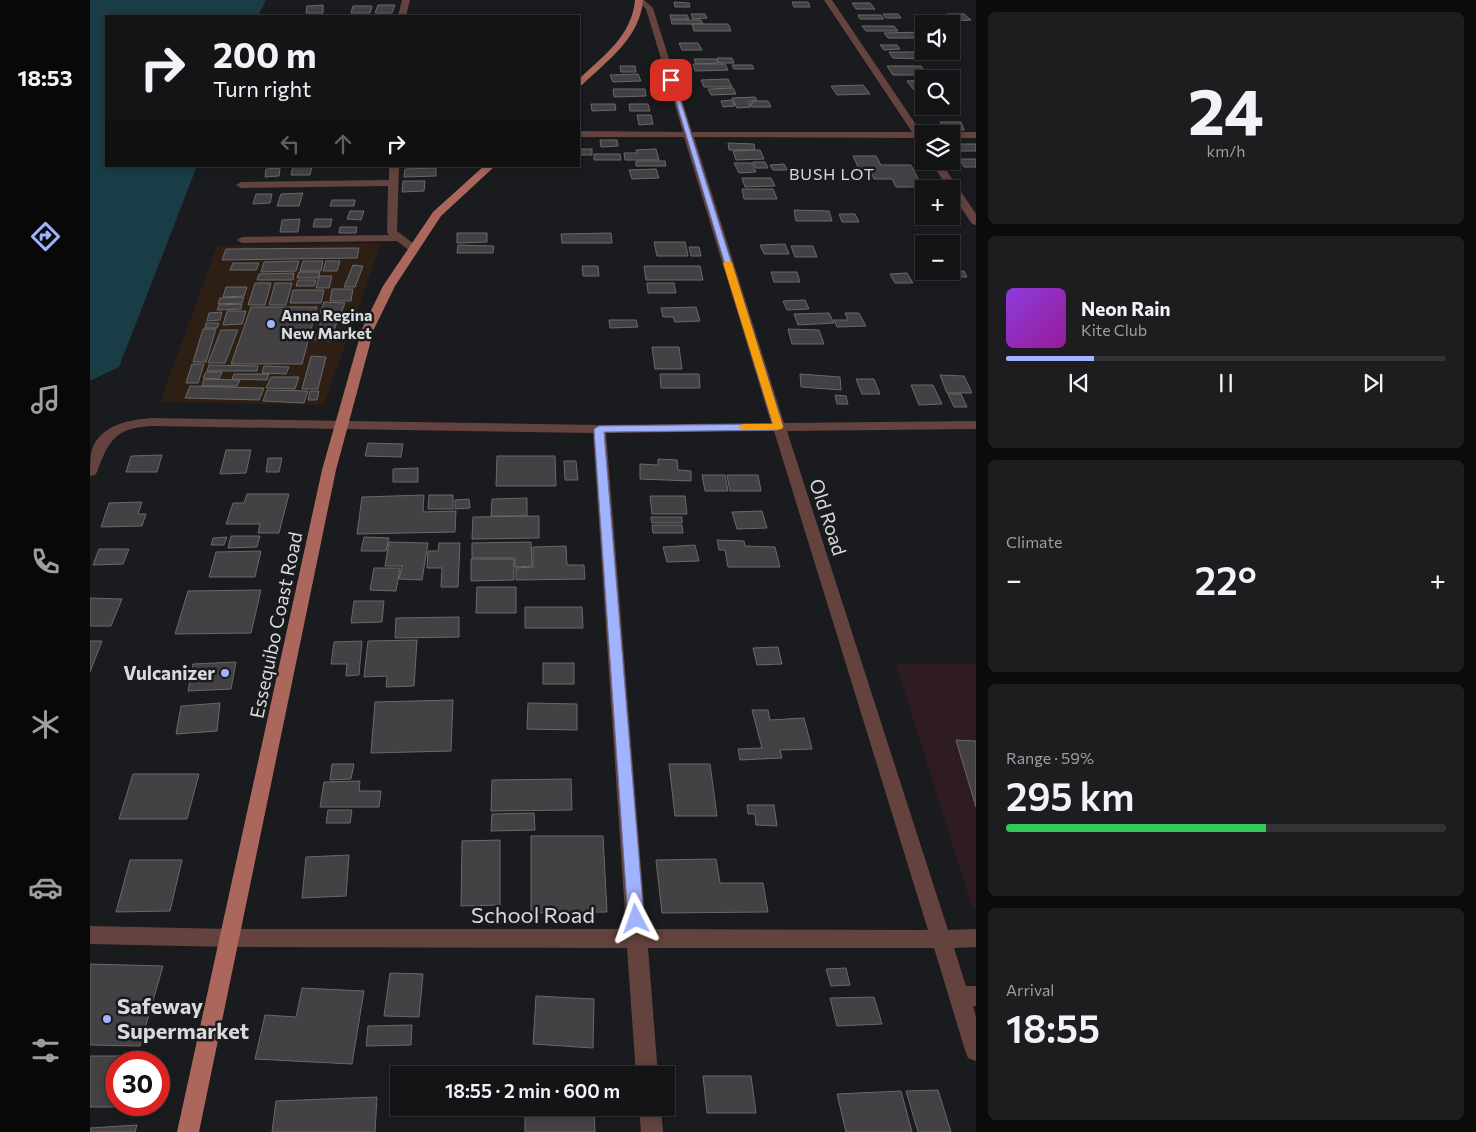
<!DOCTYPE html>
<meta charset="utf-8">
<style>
:root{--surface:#141416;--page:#1d1d1f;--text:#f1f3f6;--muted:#9d9ea1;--line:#333335;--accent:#a1b3fd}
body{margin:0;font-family:Commissioner,sans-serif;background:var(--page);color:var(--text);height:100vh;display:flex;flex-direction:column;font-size:19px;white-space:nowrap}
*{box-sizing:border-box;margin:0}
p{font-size:16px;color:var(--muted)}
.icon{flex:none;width:28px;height:28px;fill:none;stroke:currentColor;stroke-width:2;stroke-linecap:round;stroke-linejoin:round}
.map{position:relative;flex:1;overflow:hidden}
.sheet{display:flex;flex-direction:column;gap:12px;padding:12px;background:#0b0b0c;width:500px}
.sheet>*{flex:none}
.guide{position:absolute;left:15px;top:15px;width:475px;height:152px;border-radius:0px;box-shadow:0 2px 8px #0003,0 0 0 1px var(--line);background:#141416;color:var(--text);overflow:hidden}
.tools{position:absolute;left:825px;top:15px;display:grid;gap:10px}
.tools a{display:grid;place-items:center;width:45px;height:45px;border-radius:0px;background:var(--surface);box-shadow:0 2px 8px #0003,0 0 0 1px var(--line);font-size:25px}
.speed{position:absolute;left:15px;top:1051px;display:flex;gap:10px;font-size:25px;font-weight:700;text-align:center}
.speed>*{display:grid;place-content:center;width:65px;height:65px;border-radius:50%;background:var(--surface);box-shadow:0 2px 8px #0003,0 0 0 1px var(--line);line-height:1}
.speed .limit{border:8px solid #d22;background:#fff;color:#111}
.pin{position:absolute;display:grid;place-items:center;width:42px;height:42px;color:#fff;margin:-21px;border-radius:10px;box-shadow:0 2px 8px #0006}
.me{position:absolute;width:55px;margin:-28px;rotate:356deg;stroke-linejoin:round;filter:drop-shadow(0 0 4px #0008)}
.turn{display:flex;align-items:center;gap:18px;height:105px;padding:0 25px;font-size:22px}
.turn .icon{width:65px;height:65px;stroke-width:2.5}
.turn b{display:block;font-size:35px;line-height:42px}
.lanes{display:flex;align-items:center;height:48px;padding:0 25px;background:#0003;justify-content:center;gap:25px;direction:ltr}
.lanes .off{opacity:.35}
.big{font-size:38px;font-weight:600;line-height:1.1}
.sheet .tile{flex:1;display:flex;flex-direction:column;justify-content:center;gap:8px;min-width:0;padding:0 18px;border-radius:8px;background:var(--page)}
.sheet .dial{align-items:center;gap:0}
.dial b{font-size:65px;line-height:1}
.song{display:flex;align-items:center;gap:15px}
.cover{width:60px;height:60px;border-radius:8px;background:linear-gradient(135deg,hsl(270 70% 55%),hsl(300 70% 35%))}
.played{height:5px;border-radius:2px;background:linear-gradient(90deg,var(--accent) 20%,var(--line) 20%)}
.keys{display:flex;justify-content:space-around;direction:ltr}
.heat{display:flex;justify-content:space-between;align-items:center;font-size:28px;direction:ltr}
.charge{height:8px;border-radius:4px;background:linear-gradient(90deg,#34c759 59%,var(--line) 0)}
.trip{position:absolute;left:300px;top:1066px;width:285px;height:50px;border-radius:0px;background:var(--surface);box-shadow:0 2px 8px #0003,0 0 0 1px var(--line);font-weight:600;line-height:50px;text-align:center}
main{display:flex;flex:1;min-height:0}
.tab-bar{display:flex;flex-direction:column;width:90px;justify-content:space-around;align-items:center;background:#080809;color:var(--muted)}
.tab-bar .icon{width:35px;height:35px}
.tab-bar .current{color:var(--accent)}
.tab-bar b{font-size:22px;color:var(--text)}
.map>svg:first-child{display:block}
</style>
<main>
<nav class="tab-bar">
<b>18:53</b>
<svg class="icon current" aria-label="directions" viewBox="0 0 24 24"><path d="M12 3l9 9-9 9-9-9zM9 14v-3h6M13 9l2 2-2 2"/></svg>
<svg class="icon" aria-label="music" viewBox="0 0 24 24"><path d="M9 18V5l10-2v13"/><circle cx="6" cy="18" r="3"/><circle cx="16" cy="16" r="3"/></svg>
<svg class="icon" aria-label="phone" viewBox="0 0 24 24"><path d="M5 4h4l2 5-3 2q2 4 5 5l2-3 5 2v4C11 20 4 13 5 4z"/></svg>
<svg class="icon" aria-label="climate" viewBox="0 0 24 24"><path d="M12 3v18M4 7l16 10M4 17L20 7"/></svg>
<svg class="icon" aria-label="car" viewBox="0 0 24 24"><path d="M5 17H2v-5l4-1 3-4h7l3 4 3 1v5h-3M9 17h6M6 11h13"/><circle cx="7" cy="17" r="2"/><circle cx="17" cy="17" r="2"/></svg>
<svg class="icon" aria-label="filters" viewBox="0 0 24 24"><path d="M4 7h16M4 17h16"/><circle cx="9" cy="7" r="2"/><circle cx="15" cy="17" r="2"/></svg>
</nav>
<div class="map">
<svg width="886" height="1132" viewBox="0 0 886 1132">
<rect width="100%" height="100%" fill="#1a1b1e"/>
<path fill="#2d1f13" d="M291 243 234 405 70 402 127 246Z"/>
<path fill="#2f1c22" d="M806 664H886V907H882Z"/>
<path fill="#1a3c46" d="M0 0H176L168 16H16V166H107L29 367 0 381Z"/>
<g fill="#434143" stroke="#6a686a">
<path d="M584 2 599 3 600 7H585Z"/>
<path d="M702 2H718L720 7H704Z"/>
<path d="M762 3H780L785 9H766Z"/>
<path d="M233 5V13H216L217 6Z"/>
<path d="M288 5H305L302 13H285Z"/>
<path d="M263 6H282L280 13H261Z"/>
<path d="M601 14H615L617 18 603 19Z"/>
<path d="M793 14H808L811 18H796Z"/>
<path d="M857 14H874L881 20 863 21Z"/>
<path d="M580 15H597L599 19H581Z"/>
<path d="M768 15H791L794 19H770Z"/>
<path d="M581 20H611L613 24H582Z"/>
<path d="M602 24H638L641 31H604Z"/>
<path d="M772 26H804L808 31H776Z"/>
<path d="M834 32V38H798L794 33Z"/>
<path d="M589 43H608L612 50H592Z"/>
<path d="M790 45H807L810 49 794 50Z"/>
<path d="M799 52H826L830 59 803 58Z"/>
<path d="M627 58H642L644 63H629Z"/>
<path d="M604 59H626L628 63 606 64Z"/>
<path d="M603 64H635L638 70 605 71Z"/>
<path d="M642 65H662L664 69H644Z"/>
<path d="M530 66H545L546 72H531Z"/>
<path d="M797 66H831L837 75H803Z"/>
<path d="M548 74 551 81 523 82 520 75Z"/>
<path d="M638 79 642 87H614L611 80Z"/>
<path d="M834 80V90H824L817 81Z"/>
<path d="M773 85 780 94 747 95 741 86Z"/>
<path d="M643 88 646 94 621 95 618 89Z"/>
<path d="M523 89H555L556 96 524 97Z"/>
<path d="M665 97 667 100 658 102 661 107 647 108 642 98Z"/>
<path d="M642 100 645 106 633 107 631 101Z"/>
<path d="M662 101H678L681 107H662L660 103H663Z"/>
<path d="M501 104H525L526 110 502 111Z"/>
<path d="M539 104H558L560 111H540Z"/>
<path d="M547 115H561L563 124 549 125Z"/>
<path d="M850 122H871L874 130 854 129Z"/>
<path d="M510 140H527L528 146 511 147Z"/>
<path d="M638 143 664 144 665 150H639Z"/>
<path d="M862 144H886V151H867Z"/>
<rect x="489" y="149" width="13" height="6"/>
<path d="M566 149 569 160H535L534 153H547L546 150Z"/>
<path d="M670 150 674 159 646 160 643 151Z"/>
<path d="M504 154H530L531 160H504Z"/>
<path d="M763 156H786L791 165H821L832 187H806L802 179H784L779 169H769Z"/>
<path d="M870 159H886V167H874Z"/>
<path d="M546 161H575L576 166H546Z"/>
<path d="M663 162H675L678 168H666Z"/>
<path d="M644 163H662L666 172 649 173Z"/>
<path d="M694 164 697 170H683L680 165Z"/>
<path d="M203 166H222L220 175H201Z"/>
<path d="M190 168 189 176 175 177 176 169Z"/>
<path d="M346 168V176L314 177 315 169Z"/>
<path d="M566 169 569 178 542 179 539 170Z"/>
<path d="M652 178H681L685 186 655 187Z"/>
<path d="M313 181H335L334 191 312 192Z"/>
<path d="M652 189H683L687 199H654Z"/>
<path d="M213 193 209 206H187L191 194Z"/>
<path d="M166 194H182L180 203 163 204Z"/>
<path d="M242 200H265L264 206H240Z"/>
<path d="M704 210 739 211 742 221H706Z"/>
<path d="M260 211H274L271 220 257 219Z"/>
<path d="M749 214H765L769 222H752Z"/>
<path d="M210 219 208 232H190L192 220Z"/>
<path d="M225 219H242L240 227H223Z"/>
<path d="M250 227H267L266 233H249Z"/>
<path d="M367 233H397V242L367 243Z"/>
<path d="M521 233 522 243H472L471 234Z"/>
<path d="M564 242H595L598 256H567Z"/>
<path d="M695 244 699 254H674L670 245Z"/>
<path d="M368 245 404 246 403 253H367Z"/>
<path d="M701 246H723L727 257H705Z"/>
<path d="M599 247H609L611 256H601Z"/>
<path d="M269 248 267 258 132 260 136 249Z"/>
<path d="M209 261 206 271 171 272 174 262Z"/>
<path d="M213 261H233L231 271H210Z"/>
<path d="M236 261H250L247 271H233Z"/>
<path d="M143 263H169L166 270H140Z"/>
<path d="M263 265 273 266 265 287H254Z"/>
<path d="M492 266H508L509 276H493Z"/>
<path d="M554 266H610L613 280H556Z"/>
<path d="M856 271H874L877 277H858Z"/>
<path d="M209 272H230L228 278H207Z"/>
<path d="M681 272H707L710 282H684Z"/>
<path d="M204 273 203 280H167L169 274Z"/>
<path d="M817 273 823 283H805L800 274Z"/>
<path d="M229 276H242L239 288H226Z"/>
<path d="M208 280H226L224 286H206Z"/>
<path d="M165 283H181L175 305H158Z"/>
<path d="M185 283H202L196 305H179Z"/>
<path d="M557 283H584L586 293H558Z"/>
<path d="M136 287H157L154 296 133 297Z"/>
<path d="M242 289H263L261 301H240Z"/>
<path d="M203 290H234L231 303H200Z"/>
<path d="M154 297 152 303 128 304 130 298Z"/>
<path d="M715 300 719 309 697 310 693 301Z"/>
<path d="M234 302 255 303 250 316H229Z"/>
<path d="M152 304 151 309 127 310 129 305Z"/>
<path d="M161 307H227L212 364H141Z"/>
<path d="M606 307 610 321 585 322 583 317H573L571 308Z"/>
<path d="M137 311H156L152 324 133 325Z"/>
<path d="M132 312 130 320 117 321 119 313Z"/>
<path d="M739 313 744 323 708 325 704 314Z"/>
<path d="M755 313H769L776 326 747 327 744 320H758Z"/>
<path d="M232 318H248L241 341 225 340Z"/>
<path d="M519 320H546L548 327 520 328Z"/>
<path d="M116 323H129L127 328H115Z"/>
<path d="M113 329H126L116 362H103Z"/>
<path d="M698 329 729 330 734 344H702Z"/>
<path d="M131 330H148L135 363H118Z"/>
<path d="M562 347H589L592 369H565Z"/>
<path d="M221 356 236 357 228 389H212Z"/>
<path d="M102 364H114L108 383H96Z"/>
<path d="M119 365 168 366 167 371H117Z"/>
<path d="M174 366 199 367 196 374 172 373Z"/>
<path d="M116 372H132L129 379 113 378Z"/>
<path d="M144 374H179L177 380 142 379Z"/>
<path d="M570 374H609L610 388H571Z"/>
<path d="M710 374 750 377 751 390 711 387Z"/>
<path d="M850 375 874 376 882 393H857Z"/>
<path d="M181 377H209L205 389 176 388Z"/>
<path d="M114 379 150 380 147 386H112Z"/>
<path d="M766 379H784L790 394H772Z"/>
<path d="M821 385H843L852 404 829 405Z"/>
<path d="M100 386 174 388 169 400 95 398Z"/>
<path d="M177 390 218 391 214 403 173 401Z"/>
<path d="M220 391H229L227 400H218Z"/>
<path d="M858 394H871L877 407H864Z"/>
<path d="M745 395 756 396 758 404H747Z"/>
<path d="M278 443 313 444 311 457 275 456Z"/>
<path d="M136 450H161L156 473 130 474Z"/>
<path d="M72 455 67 472H36L41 456Z"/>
<path d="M407 456H465L466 486H406Z"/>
<path d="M178 458H192L189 472H176Z"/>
<path d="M568 459 587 460 588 470 601 471V481L550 479V464L568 465Z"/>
<path d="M474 461H486L488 480H475Z"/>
<path d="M328 468V482H303V469Z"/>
<path d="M612 475H635L638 491H615Z"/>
<path d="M637 475H668L671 491H640Z"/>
<path d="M157 494H199L189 533H168L170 524H136L143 503H154Z"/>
<path d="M334 495 333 512 366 511 365 532 267 534 272 497Z"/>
<path d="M339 495H363V509H338Z"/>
<path d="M560 496H595L597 514H562Z"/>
<path d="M437 498V516H401L402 499Z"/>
<path d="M379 499 380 508 365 509V500Z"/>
<path d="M52 502 48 514H56L52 526 11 527 19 503Z"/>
<path d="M672 511 677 528 647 529 642 512Z"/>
<path d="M449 516V538L382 539 383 517Z"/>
<path d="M561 517H592V523H562Z"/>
<path d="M562 525H592L593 533H563Z"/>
<path d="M141 536H170L167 547 138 548Z"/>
<path d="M137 537 134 545H121L123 538Z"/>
<path d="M274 537 299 538 296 551H271Z"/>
<path d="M627 540 654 541 655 546 685 547 690 567H638L635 550H629Z"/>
<path d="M299 542 338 543 332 580 309 579 312 566H295Z"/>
<path d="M441 542 442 566 425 567V558H382V543Z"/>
<path d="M349 543H370L368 587H351L352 568H337L338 551H348Z"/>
<path d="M605 545 609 561 577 562 573 547Z"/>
<path d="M476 546 477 565H494L495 579 426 580V568L443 567V547Z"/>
<path d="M9 549H39L33 564 3 565Z"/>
<path d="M171 551 165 577H119L126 552Z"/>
<path d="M381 559H424V580L381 581Z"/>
<path d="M284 568H310L306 591 280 590Z"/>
<path d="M387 587H426V613H386Z"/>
<path d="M171 590 161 633 85 634 98 591Z"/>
<path d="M0 598 32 599 21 626H0Z"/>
<path d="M264 601H294L292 622 261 623Z"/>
<path d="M435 607H492L493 628H435Z"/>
<path d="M369 617V637L305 638 306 618Z"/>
<path d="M327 640 324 686 296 687 297 676 274 677 278 641Z"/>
<path d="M0 641H12L0 672Z"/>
<path d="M272 641 269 675 256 676 257 664H241L244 642Z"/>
<path d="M688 647 692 664 667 665 663 648Z"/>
<path d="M146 662 141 689 98 691 103 664Z"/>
<rect x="453" y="663" width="31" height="21"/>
<path d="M363 700 361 751 281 753 285 702Z"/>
<path d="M130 703 127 731 86 734 91 706Z"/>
<path d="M438 703 487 704V730L437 729Z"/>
<path d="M662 710H678L680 720 714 718 722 749 690 750 692 758 650 760 648 749 672 748Z"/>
<path d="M866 740 886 741V807Z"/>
<path d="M242 764H264L261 779 240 780Z"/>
<path d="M579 764H620L627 816H585Z"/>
<path d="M43 774H109L97 819H29Z"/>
<path d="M481 779 482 810 401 811 402 780Z"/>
<path d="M270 781 269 791H291L289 807H230L234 782Z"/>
<path d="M657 805H684L687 826 666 825 665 814H658Z"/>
<path d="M238 810H262L260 823H236Z"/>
<path d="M444 813 445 830 401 831 402 814Z"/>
<path d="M441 836H513L517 912 441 913Z"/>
<path d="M410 840V905L371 906 372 841Z"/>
<path d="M259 855 256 896 212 898 216 857Z"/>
<path d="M626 859 630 883H673L678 912 572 913 566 860Z"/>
<path d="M40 860H92L80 911 26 912Z"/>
<path d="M0 964 73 966 50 1046 0 1045Z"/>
<path d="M756 968 760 985 741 986 736 969Z"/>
<path d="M300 973 333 974 329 1017 294 1016Z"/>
<path d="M212 988 274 991 262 1064 165 1059 175 1015 206 1017Z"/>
<path d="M446 996 504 999 503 1048 443 1044Z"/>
<path d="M784 997 792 1024 747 1026 740 998Z"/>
<path d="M322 1025 321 1045 276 1046 278 1026Z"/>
<path d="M0 1056H44L43 1062H26V1105H31V1107H0Z"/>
<path d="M613 1076H661L666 1113H617Z"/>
<path d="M848 1090 861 1132H828L816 1091Z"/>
<path d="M811 1091 822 1132H756L747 1094Z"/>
<path d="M287 1097 285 1132H182L186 1101Z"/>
<path d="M435 1108H504L505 1132H435Z"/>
<path d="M47 1125 45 1132H0V1128Z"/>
</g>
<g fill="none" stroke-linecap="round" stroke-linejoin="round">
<g fill="#64423d" fill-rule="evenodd">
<path d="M312 0H320L316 16H308Z"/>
<path d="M546 0H554L563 8 602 132H822L734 0H742L831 132 838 134H834V143H829L825 138 604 137 694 423 886 421V429L697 431 858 930 886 929V947L864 948 876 986H886V1006H883L886 1017V1061L878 1058 875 1050 844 948H558L568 1075H546L537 948 140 947 0 944V926L140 929H536L503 433 62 426C25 428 19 440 7 472L5 475 0 476C0 469 0 460 1 453 8 425 38 420 62 418L509 425 681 423 594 137H489V131L593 132 556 9ZM684 431 838 930 556 929 516 433Z"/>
<path d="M861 132H886V138H861V134H857Z"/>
<path d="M840 161H850L886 214V225L882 224 861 193V189H859Z"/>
<path d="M299 166H309L307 231 328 247 329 249 328 251H320L307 241 152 243 147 240 152 237 299 235 297 232 298 186 151 188 146 185 151 182 299 180Z"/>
<path d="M549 1108H571L573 1132H551Z"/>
</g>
<g fill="#ac675d" fill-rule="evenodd">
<path d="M545 0H553C550 38 518 60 492 85H489V79C513 56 542 36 545 0Z"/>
<path d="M394 166H405L351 216 305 286 284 329 246 470 109 1132H87L232 470 272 329 293 286 343 212Z"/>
</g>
</g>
<path fill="#a1b3fd" stroke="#6974a4" d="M579 78 584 80 693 427 688 430 514 432 554 919 551 924 546 926 541 924 538 919 504 429 509 426 683 424Z"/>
<path fill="#f59e0b" d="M638 261 642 263 693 427 692 429 653 430 648 427 653 424H683L633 263Z"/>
<g fill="#a1b3fd" stroke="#1a1b1e" stroke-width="2">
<circle cx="181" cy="324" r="5"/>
<circle cx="135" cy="673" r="5"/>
<circle cx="17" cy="1019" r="5"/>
</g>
<g text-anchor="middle" stroke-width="5" stroke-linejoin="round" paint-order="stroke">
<g font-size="16" letter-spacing="1" fill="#d9dadb" stroke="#1a1b1e">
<text x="742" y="180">BUSH LOT</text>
</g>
<g font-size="16" font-weight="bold" fill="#d9dadb" stroke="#1a1b1e" text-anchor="start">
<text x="191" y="321">Anna Regina<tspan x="191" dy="18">New Market</tspan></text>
</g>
<g font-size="19" fill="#d9dadb" stroke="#1a1b1e">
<text transform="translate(738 517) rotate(72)" y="7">Old Road</text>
<text transform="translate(186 625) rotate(-78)" y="7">Essequibo Coast Road</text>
</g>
<g font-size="19" font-weight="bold" fill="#d9dadb" stroke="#1a1b1e" text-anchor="end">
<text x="125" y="680">Vulcanizer</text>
</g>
<g font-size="22" fill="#d9dadb" stroke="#1a1b1e">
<text x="443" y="923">School Road</text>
</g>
<g font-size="22" font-weight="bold" fill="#d9dadb" stroke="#1a1b1e" text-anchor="start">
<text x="27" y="1014">Safeway<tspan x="27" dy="25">Supermarket</tspan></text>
</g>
</g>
</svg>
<div class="tools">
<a><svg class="icon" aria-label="sound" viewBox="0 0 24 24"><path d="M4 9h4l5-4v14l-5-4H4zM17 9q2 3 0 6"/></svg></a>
<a><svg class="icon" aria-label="search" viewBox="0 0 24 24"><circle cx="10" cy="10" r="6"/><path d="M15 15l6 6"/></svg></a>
<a><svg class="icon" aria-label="layers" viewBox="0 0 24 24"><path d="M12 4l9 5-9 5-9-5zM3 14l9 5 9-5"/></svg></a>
<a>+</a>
<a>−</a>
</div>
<div class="speed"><div class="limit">30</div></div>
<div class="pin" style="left:581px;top:80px;background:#d93025"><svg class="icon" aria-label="arrive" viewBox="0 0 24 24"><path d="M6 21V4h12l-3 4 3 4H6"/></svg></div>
<svg class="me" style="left:546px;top:919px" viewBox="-20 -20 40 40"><path d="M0-17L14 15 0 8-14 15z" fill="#a1b3fd" stroke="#fff" stroke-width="4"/></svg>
<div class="trip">18:55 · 2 min · 600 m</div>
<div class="guide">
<div class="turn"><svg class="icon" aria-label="right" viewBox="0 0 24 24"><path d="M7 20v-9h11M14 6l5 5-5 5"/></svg><div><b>200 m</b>Turn right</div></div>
<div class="lanes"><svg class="icon off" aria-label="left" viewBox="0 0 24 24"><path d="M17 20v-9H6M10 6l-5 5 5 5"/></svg><svg class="icon off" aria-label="ahead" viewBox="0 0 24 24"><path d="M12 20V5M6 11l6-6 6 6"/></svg><svg class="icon" aria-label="right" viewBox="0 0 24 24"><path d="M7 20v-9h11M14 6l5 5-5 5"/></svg></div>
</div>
</div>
<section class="sheet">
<div class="tile dial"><b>24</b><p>km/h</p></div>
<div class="tile">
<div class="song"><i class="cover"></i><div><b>Neon Rain</b><p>Kite Club</p></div></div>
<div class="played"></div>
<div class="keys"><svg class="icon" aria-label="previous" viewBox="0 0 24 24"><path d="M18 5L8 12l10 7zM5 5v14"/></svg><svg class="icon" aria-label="pause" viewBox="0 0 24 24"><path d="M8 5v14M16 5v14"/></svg><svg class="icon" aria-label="next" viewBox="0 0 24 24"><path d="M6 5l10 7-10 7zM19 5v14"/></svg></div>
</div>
<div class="tile"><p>Climate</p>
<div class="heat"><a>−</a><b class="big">22°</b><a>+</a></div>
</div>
<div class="tile"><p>Range · 59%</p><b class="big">295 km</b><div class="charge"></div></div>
<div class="tile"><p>Arrival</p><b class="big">18:55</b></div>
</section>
</main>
